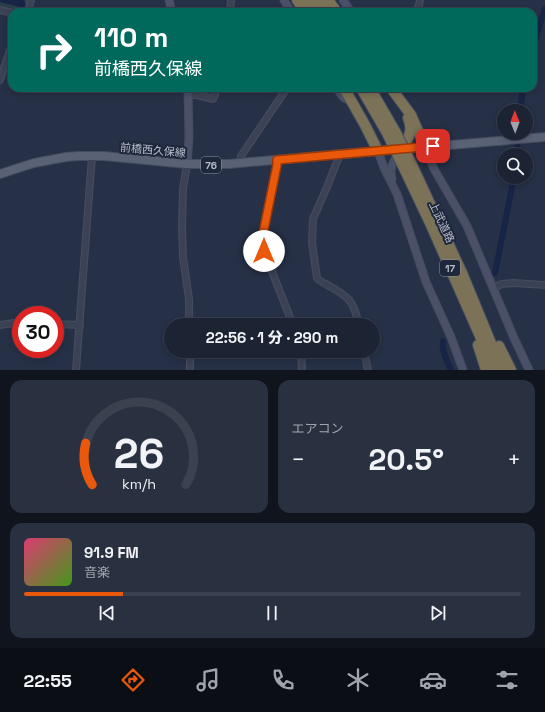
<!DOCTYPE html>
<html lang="ja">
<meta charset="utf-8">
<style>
:root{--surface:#1c2434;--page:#293040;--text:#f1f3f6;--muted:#a0a4ac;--line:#3a414f;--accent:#ea580c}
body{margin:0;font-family:"Space Grotesk","Noto Sans JP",sans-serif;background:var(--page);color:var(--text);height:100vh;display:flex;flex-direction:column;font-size:15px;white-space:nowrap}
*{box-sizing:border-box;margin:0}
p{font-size:13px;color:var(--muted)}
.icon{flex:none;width:22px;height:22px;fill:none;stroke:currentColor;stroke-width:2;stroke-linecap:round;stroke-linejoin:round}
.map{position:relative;height:370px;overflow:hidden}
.panel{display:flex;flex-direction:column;gap:10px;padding:10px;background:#0f141d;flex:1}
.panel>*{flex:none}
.top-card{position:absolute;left:8px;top:8px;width:529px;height:84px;border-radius:12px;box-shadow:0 2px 6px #0003,0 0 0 1px var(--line);background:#00695c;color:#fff;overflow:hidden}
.needle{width:26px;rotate:359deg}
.buttons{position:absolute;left:497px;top:104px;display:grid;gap:8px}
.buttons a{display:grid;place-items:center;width:36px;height:36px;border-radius:50%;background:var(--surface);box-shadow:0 2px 6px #0003,0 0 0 1px var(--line);font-size:20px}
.speed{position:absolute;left:12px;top:306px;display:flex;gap:8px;font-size:20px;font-weight:700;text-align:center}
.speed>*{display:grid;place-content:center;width:52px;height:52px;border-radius:50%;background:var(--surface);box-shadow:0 2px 6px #0003,0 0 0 1px var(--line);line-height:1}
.speed .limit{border:6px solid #d22;background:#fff;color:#111}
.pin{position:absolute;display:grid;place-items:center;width:34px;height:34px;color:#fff;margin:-17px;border-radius:8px;box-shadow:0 2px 6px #0006}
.me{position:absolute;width:44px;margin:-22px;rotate:0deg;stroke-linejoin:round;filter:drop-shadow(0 0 3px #0008)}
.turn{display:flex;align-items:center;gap:14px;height:84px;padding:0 20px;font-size:18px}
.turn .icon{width:52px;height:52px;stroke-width:2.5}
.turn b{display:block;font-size:28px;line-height:34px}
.big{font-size:30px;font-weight:800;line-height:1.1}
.panel .tile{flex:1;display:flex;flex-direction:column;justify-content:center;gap:6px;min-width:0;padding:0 14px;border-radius:12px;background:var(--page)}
.panel .dial{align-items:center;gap:0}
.dial svg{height:104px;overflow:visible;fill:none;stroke:var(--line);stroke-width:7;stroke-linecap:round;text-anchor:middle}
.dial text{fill:var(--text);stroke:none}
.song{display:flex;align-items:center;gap:12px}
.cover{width:48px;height:48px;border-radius:6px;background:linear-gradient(135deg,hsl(340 70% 55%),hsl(100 70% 35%))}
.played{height:4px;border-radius:2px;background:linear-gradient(90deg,var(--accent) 20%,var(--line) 20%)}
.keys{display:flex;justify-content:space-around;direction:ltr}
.heat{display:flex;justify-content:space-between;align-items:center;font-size:22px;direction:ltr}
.panel .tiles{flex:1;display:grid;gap:10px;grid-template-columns:1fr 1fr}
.tile:last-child{grid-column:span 2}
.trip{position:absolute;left:164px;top:318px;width:216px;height:40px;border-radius:20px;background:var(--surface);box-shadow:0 2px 6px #0003,0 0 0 1px var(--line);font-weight:800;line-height:40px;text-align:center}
.menu{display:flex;height:64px;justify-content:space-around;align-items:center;background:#0b0e15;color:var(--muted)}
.menu .icon{width:28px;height:28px}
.menu .selected{color:var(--accent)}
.menu b{font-size:18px;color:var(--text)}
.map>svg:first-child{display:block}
</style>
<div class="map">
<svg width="545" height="370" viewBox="0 0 545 370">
<rect width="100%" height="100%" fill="#263046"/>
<path fill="#283f47" d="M0 0H28L26 12H17L0 8Z"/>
<path fill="#182445" d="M0 0H24L27 9 26 12H21L20 7 0 2Z"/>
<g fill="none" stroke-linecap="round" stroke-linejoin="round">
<g stroke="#182445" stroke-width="6">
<path d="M533 46 545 9"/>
<path d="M520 111 523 88"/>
<path d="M517 145V155"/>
<path d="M495 273 514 177"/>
<path d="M443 341C441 350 447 361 451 370"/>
</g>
<defs>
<g id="street">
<path d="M0 10 12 13"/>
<path d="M28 12 31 0"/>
<path d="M230 12 231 0"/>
<path d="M415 12 419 5 420 0"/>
<path d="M0 80 12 44"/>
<path d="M188 95H197L213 99 215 95 217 88"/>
<path d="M340 154 327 187 313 219 312 243 317 278 319 280C328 286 344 293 350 301 355 308 357 317 359 325"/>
<path d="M277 160V165L262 242 264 251 293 325"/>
<path d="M187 164 183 189 182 227 183 257 189 299V325"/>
<path d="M240 164 241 156 287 88"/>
<path d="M493 288 502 284 513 283 545 285"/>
<path d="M55 324 80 325"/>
<path d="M0 325 21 322"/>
<path d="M190 351V370"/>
<path d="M301 351 302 370"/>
<path d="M364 351 368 370"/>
<path d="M76 370 92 156"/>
</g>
<g id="secondary">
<path d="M169 0 172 12"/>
<path d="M284 0 291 12"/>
<path d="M343 0 351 12"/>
<path d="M337 88C341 94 343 100 351 100"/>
<path d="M425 147 434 169 467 226 514 338 529 370"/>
<path d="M378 151 384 168 397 194 426 282 451 337 463 370"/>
<path d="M187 164 189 138 188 88"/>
<path d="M392 179C389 168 393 162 399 153"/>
</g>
<path id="primary" d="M0 174 34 163 66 157 78 156H104L187 164H229L318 156 545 137"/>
<g id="highway">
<path d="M297 0 305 12"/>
<path d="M307 0 315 12"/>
<path d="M317 0 325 12"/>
<path d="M328 0 337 12"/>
<path d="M344 88 365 125 378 151"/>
<path d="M361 88 387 133"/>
<path d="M370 88 396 133"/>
<path d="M391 88 411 115 425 147"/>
<path d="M401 149C408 138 414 132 408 118"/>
<path d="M412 165 462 273 502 370"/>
<path d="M403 166 431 225 495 370"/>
<path d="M478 345 486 370"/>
<path d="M499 346 511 370"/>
</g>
</defs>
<use href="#street" stroke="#444b5e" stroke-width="8"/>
<use href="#secondary" stroke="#444b5e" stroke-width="9"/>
<use href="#primary" stroke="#444b5e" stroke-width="10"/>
<use href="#highway" stroke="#454d60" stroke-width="12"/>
<use href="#street" stroke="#3b4255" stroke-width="5.5"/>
<use href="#secondary" stroke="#495068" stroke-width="7"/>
<use href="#primary" stroke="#596175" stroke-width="8"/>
<use href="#highway" stroke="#7b7257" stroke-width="10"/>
<defs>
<g id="highway-bridge">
<path d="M387 133 403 166"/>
<path d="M396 133 412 165"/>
</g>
</defs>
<use href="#highway-bridge" stroke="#454d60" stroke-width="12" stroke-linecap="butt"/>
<use href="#highway-bridge" stroke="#7b7257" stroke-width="10"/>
</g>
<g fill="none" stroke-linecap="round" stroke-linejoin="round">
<defs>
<path id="route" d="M264 251 262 242 263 234 277 165V160L433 146"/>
</defs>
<use href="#route" stroke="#983908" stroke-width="10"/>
<use href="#route" stroke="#ea580c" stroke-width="7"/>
</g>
<g text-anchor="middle" stroke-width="4" stroke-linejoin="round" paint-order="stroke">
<g fill="#1f273b" stroke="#8b91a2" stroke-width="1">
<rect x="201" y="157" width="20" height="16" rx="3"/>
<rect x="440" y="260" width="20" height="16" rx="3"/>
</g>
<g font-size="10" font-weight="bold" fill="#b9bece">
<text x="211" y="169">76</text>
<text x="450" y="272">17</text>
</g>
<g font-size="11" fill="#b9bece" stroke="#1f273b">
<text transform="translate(153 150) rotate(5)" y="4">前橋西久保線</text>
<text transform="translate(442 222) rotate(65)" y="4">上武道路</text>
</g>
</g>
</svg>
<div class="buttons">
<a><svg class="needle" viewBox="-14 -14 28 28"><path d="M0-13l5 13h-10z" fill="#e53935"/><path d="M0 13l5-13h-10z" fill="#a0a4ac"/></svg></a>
<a><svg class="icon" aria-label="search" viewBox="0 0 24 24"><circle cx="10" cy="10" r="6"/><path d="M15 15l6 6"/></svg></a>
</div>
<div class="speed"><div class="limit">30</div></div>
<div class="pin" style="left:433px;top:146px;background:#d93025"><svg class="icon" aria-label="arrive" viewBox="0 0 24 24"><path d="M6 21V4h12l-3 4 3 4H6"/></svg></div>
<svg class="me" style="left:264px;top:251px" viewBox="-20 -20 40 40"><circle r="19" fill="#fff"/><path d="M0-13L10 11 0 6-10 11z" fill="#ea580c"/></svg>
<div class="trip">22:56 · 1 分 · 290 m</div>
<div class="top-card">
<div class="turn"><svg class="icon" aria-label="right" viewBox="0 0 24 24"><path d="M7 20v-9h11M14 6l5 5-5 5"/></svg><div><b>110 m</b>前橋西久保線</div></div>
</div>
</div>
<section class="panel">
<div class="tiles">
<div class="tile dial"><svg viewBox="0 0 100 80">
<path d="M14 69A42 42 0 1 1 86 69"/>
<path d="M14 69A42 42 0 0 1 9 37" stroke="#ea580c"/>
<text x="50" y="56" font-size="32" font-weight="700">26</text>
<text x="50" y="72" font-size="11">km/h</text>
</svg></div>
<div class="tile"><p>エアコン</p>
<div class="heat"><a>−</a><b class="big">20.5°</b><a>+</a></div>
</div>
<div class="tile">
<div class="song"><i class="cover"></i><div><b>91.9 FM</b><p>音楽</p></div></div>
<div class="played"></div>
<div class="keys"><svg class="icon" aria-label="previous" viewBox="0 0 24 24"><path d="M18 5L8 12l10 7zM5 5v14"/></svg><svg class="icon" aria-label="pause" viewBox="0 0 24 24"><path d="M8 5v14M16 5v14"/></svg><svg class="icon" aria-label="next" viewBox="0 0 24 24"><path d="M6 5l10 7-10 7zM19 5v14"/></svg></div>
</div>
</div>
</section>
<nav class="menu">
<b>22:55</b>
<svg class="icon selected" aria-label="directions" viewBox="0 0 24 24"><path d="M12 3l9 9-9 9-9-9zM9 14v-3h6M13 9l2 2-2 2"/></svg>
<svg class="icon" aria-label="music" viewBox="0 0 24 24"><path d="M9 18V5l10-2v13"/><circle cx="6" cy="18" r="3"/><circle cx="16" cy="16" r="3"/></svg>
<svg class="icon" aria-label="phone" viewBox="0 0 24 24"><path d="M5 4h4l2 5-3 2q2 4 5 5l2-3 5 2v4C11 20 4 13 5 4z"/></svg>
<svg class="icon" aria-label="climate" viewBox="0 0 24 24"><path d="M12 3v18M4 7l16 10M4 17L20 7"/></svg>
<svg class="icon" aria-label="car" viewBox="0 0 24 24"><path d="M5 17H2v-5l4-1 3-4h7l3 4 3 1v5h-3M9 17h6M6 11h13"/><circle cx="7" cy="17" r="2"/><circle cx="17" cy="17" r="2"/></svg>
<svg class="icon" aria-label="filters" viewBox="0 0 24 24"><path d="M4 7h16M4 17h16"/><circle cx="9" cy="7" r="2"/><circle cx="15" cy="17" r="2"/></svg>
</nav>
